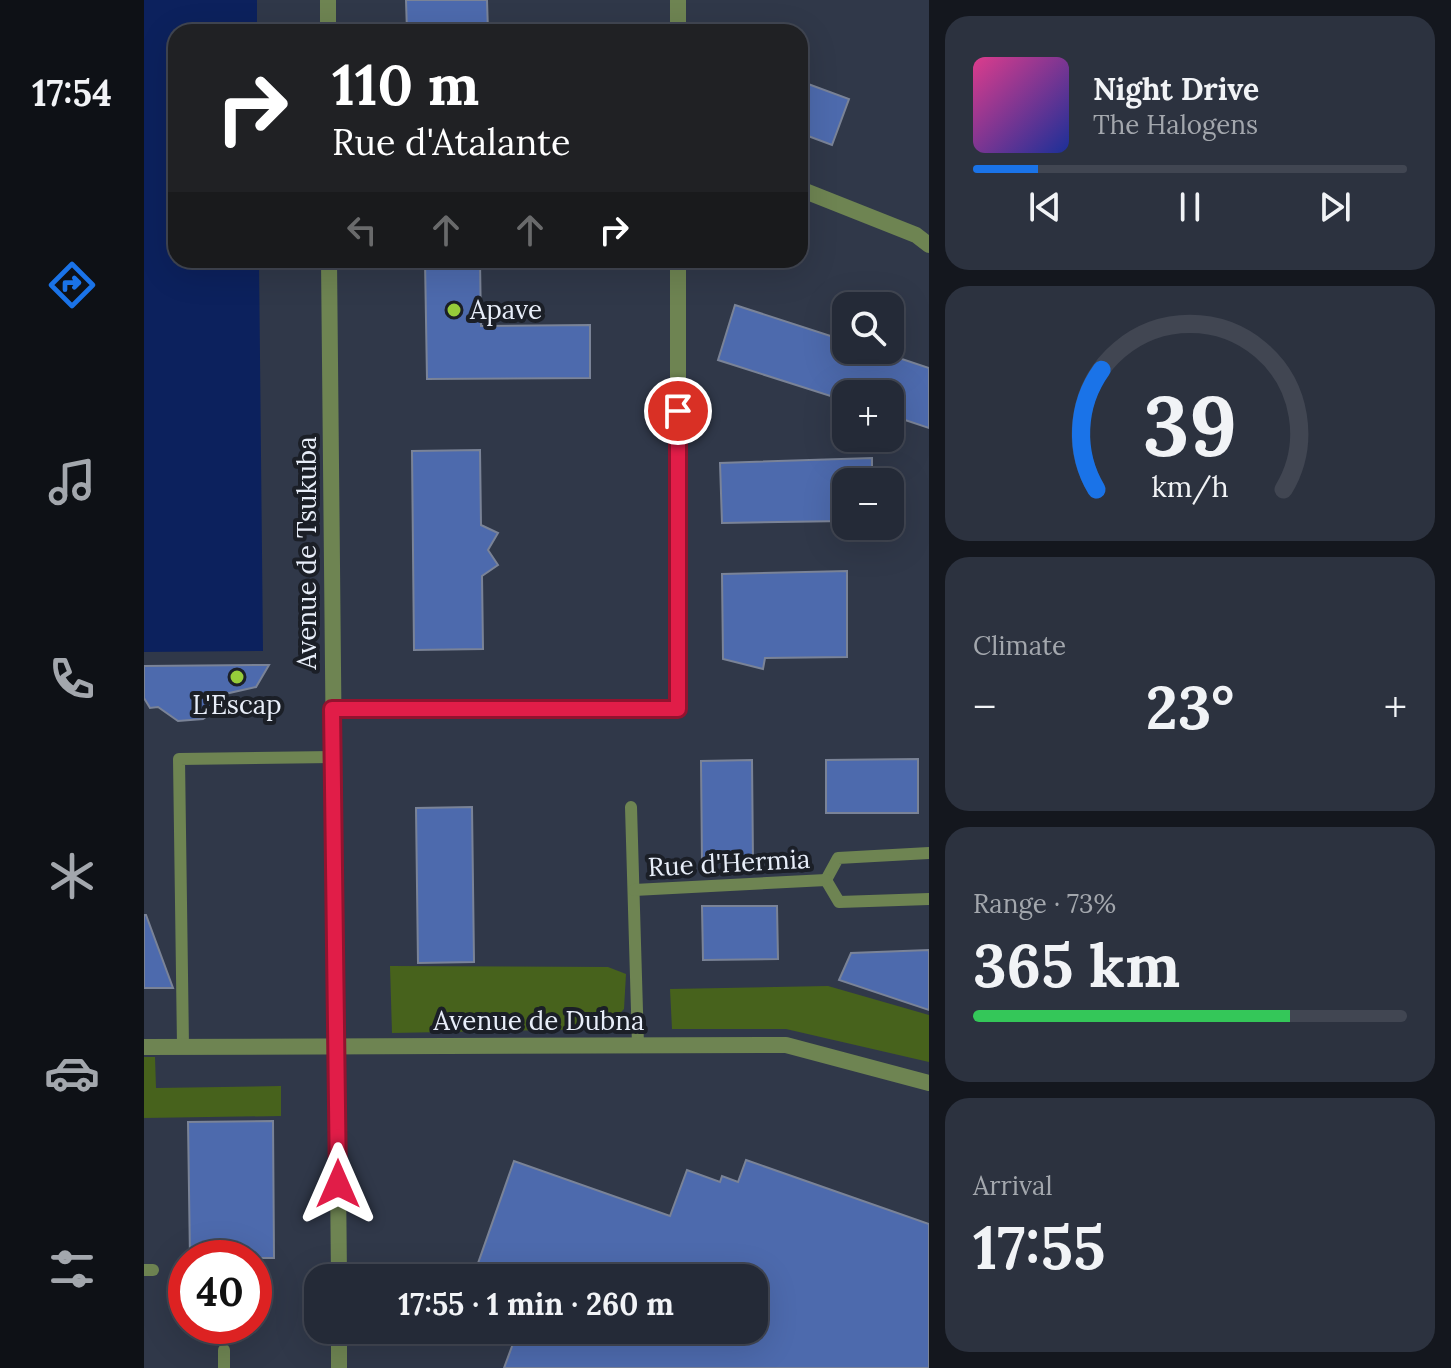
<!DOCTYPE html>
<meta charset="utf-8">
<style>
:root{--surface:#242a37;--page:#2c323f;--text:#f1f3f6;--muted:#a3a7ad;--line:#414652;--accent:#1a73e8}
body{margin:0;font-family:Lora,serif;background:var(--page);color:var(--text);height:100vh;display:flex;flex-direction:column;font-size:30px;white-space:nowrap}
*{box-sizing:border-box;margin:0}
p{font-size:26px;color:var(--muted)}
.icon{flex:none;width:44px;height:44px;fill:none;stroke:currentColor;stroke-width:2;stroke-linecap:round;stroke-linejoin:round}
.map{position:relative;flex:1;overflow:hidden}
.details{display:flex;flex-direction:column;gap:16px;padding:16px;background:#14171e;width:522px}
.details>*{flex:none}
.top-card{position:absolute;left:24px;top:24px;width:640px;height:244px;border-radius:24px;box-shadow:0 8px 32px #0002,0 0 0 2px var(--line);background:#202124;color:#fff;overflow:hidden}
.controls{position:absolute;left:688px;top:292px;display:grid;gap:16px}
.controls a{display:grid;place-items:center;width:72px;height:72px;border-radius:16px;background:var(--surface);box-shadow:0 8px 32px #0002,0 0 0 2px var(--line);font-size:40px}
.speed{position:absolute;left:24px;top:1240px;display:flex;gap:16px;font-size:40px;font-weight:700;text-align:center}
.speed>*{display:grid;place-content:center;width:104px;height:104px;border-radius:50%;background:var(--surface);box-shadow:0 8px 32px #0002,0 0 0 2px var(--line);line-height:1}
.speed .limit{border:12px solid #d22;background:#fff;color:#111}
.pin{position:absolute;display:grid;place-items:center;width:68px;height:68px;color:#fff;margin:-34px;border:4px solid #fff;border-radius:50%;box-shadow:0 2px 8px #0007}
.me{position:absolute;width:88px;margin:-44px;rotate:0deg;stroke-linejoin:round;filter:drop-shadow(0 0 6px #0008)}
.turn{display:flex;align-items:center;gap:28px;height:168px;padding:0 32px;font-size:36px}
.turn .icon{width:104px;height:104px;stroke-width:2.5}
.turn b{display:block;font-size:56px;line-height:68px}
.lanes{display:flex;align-items:center;height:76px;padding:0 32px;background:#0003;justify-content:center;gap:40px;direction:ltr}
.lanes .off{opacity:.35}
.big{font-size:60px;font-weight:700;line-height:1.1}
.details .tile{flex:1;display:flex;flex-direction:column;justify-content:center;gap:12px;min-width:0;padding:0 28px;border-radius:24px;background:var(--page)}
.details .dial{align-items:center;gap:0}
.dial svg{height:208px;overflow:visible;fill:none;stroke:var(--line);stroke-width:7;stroke-linecap:round;text-anchor:middle}
.dial text{fill:var(--text);stroke:none}
.song{display:flex;align-items:center;gap:24px}
.cover{width:96px;height:96px;border-radius:12px;background:linear-gradient(135deg,hsl(330 70% 55%),hsl(230 70% 35%))}
.played{height:8px;border-radius:4px;background:linear-gradient(90deg,var(--accent) 15%,var(--line) 15%)}
.keys{display:flex;justify-content:space-around;direction:ltr}
.heat{display:flex;justify-content:space-between;align-items:center;font-size:44px;direction:ltr}
.charge{height:12px;border-radius:6px;background:linear-gradient(90deg,#34c759 73%,var(--line) 0)}
.trip{position:absolute;left:160px;top:1264px;width:464px;height:80px;border-radius:24px;background:var(--surface);box-shadow:0 8px 32px #0002,0 0 0 2px var(--line);font-weight:700;line-height:80px;text-align:center}
main{display:flex;flex:1;min-height:0}
.tabs{display:flex;flex-direction:column;width:144px;justify-content:space-around;align-items:center;background:#0e1116;color:var(--muted)}
.tabs .icon{width:56px;height:56px}
.tabs .current{color:var(--accent)}
.tabs b{font-size:36px;color:var(--text)}
.map>svg:first-child{display:block}
</style>
<main>
<nav class="tabs">
<b>17:54</b>
<svg class="icon current" aria-label="directions" viewBox="0 0 24 24"><path d="M12 3l9 9-9 9-9-9zM9 14v-3h6M13 9l2 2-2 2"/></svg>
<svg class="icon" aria-label="music" viewBox="0 0 24 24"><path d="M9 18V5l10-2v13"/><circle cx="6" cy="18" r="3"/><circle cx="16" cy="16" r="3"/></svg>
<svg class="icon" aria-label="phone" viewBox="0 0 24 24"><path d="M5 4h4l2 5-3 2q2 4 5 5l2-3 5 2v4C11 20 4 13 5 4z"/></svg>
<svg class="icon" aria-label="climate" viewBox="0 0 24 24"><path d="M12 3v18M4 7l16 10M4 17L20 7"/></svg>
<svg class="icon" aria-label="car" viewBox="0 0 24 24"><path d="M5 17H2v-5l4-1 3-4h7l3 4 3 1v5h-3M9 17h6M6 11h13"/><circle cx="7" cy="17" r="2"/><circle cx="17" cy="17" r="2"/></svg>
<svg class="icon" aria-label="filters" viewBox="0 0 24 24"><path d="M4 7h16M4 17h16"/><circle cx="9" cy="7" r="2"/><circle cx="15" cy="17" r="2"/></svg>
</nav>
<div class="map">
<svg width="785" height="1368" viewBox="0 0 785 1368">
<rect width="100%" height="100%" fill="#303849"/>
<g fill="#47621c">
<path d="M246 966 464 967 482 974 480 1009 461 1029 248 1033Z"/>
<path d="M684 986 785 1015V1062L642 1029H528L526 989Z"/>
<path d="M0 1057H11L12 1088 137 1086V1116L0 1118Z"/>
</g>
<path fill="#0c215d" d="M0 0H113V32H32V260H115L119 651 0 652Z"/>
<g fill="#4d6aad" stroke="#7a8397" stroke-width="2">
<path d="M262 0H343L344 32H263Z"/>
<path d="M656 81 705 99 688 145 656 133Z"/>
<path d="M281 260H336L337 326 446 325V378L283 379Z"/>
<path d="M591 305 702 341V350H731L785 368V428L746 415V394H702V401L574 360Z"/>
<path d="M336 450 337 525 354 533 344 550 354 565 338 576 339 649 270 650 268 451Z"/>
<path d="M728 458V482H702V521L578 523 576 463Z"/>
<path d="M703 571V657L621 658 619 669 579 659 578 574Z"/>
<path d="M125 665 112 687 81 694 70 711 59 719 34 721 14 707 6 708 0 698V666Z"/>
<path d="M774 759V813H682V760Z"/>
<path d="M608 760 609 863H558L557 761Z"/>
<path d="M328 807 330 962 274 963 272 808Z"/>
<path d="M558 906H633L634 959 559 960Z"/>
<path d="M0 915H2L29 988H0Z"/>
<path d="M785 950V1010L695 980 707 953Z"/>
<path d="M129 1121 130 1258H46L44 1122Z"/>
<path d="M602 1160 785 1224V1368H360L374 1330H610V1278H357L332 1269 370 1161 526 1216 543 1170 576 1182 578 1176 594 1182Z"/>
</g>
<g fill="none" stroke-linecap="round" stroke-linejoin="round">
<g stroke="#6e8452" stroke-width="12">
<path d="M487 807 494 1045"/>
<path d="M682 880 694 858 785 853"/>
<path d="M490 890 682 880 695 902 785 899"/>
<path d="M39 1046 35 759 189 757"/>
<path d="M0 1270H9"/>
<path d="M80 1350V1368"/>
</g>
<g stroke="#6e8452" stroke-width="16">
<path d="M534 32V0"/>
<path d="M656 189 772 235 785 245"/>
<path d="M188 709H534V260"/>
<path d="M0 1047 642 1045 785 1083"/>
</g>
<g stroke="#6e8452" stroke-width="16">
<path d="M184 0V32"/>
<path d="M185 260 195 1278"/>
<path d="M195 1330V1368"/>
</g>
</g>
<g fill="none" stroke-linecap="round" stroke-linejoin="round">
<defs>
<path id="route" d="M194 1184 188 709H534V411"/>
</defs>
<use href="#route" stroke="#92132f" stroke-width="20"/>
<use href="#route" stroke="#e11d48" stroke-width="14"/>
</g>
<g fill="#96cc3a" stroke="#1b1f27" stroke-width="3">
<circle cx="310" cy="310" r="8"/>
<circle cx="93" cy="677" r="8"/>
</g>
<g text-anchor="middle" stroke-width="8" stroke-linejoin="round" paint-order="stroke">
<g font-size="26" fill="#e8eef9" stroke="#1b1f27" text-anchor="start">
<text x="326" y="319">Apave</text>
<text x="93" y="714" text-anchor="middle">L'Escap</text>
</g>
<g font-size="26" fill="#e8eef9" stroke="#1b1f27">
<text transform="translate(163 553) rotate(-90)" y="9">Avenue de Tsukuba</text>
<text transform="translate(585 863) rotate(-3)" y="9">Rue d'Hermia</text>
<text x="395" y="1030">Avenue de Dubna</text>
</g>
</g>
</svg>
<div class="controls">
<a><svg class="icon" aria-label="search" viewBox="0 0 24 24"><circle cx="10" cy="10" r="6"/><path d="M15 15l6 6"/></svg></a>
<a>+</a>
<a>−</a>
</div>
<div class="speed"><div class="limit">40</div></div>
<div class="pin" style="left:534px;top:411px;background:#d93025"><svg class="icon" aria-label="arrive" viewBox="0 0 24 24"><path d="M6 21V4h12l-3 4 3 4H6"/></svg></div>
<svg class="me" style="left:194px;top:1184px" viewBox="-20 -20 40 40"><path d="M0-17L14 15 0 8-14 15z" fill="#e11d48" stroke="#fff" stroke-width="4"/></svg>
<div class="trip">17:55 · 1 min · 260 m</div>
<div class="top-card">
<div class="turn"><svg class="icon" aria-label="right" viewBox="0 0 24 24"><path d="M7 20v-9h11M14 6l5 5-5 5"/></svg><div><b>110 m</b>Rue d'Atalante</div></div>
<div class="lanes"><svg class="icon off" aria-label="left" viewBox="0 0 24 24"><path d="M17 20v-9H6M10 6l-5 5 5 5"/></svg><svg class="icon off" aria-label="ahead" viewBox="0 0 24 24"><path d="M12 20V5M6 11l6-6 6 6"/></svg><svg class="icon off" aria-label="ahead" viewBox="0 0 24 24"><path d="M12 20V5M6 11l6-6 6 6"/></svg><svg class="icon" aria-label="right" viewBox="0 0 24 24"><path d="M7 20v-9h11M14 6l5 5-5 5"/></svg></div>
</div>
</div>
<section class="details">
<div class="tile">
<div class="song"><i class="cover"></i><div><b>Night Drive</b><p>The Halogens</p></div></div>
<div class="played"></div>
<div class="keys"><svg class="icon" aria-label="previous" viewBox="0 0 24 24"><path d="M18 5L8 12l10 7zM5 5v14"/></svg><svg class="icon" aria-label="pause" viewBox="0 0 24 24"><path d="M8 5v14M16 5v14"/></svg><svg class="icon" aria-label="next" viewBox="0 0 24 24"><path d="M6 5l10 7-10 7zM19 5v14"/></svg></div>
</div>
<div class="tile dial"><svg viewBox="0 0 100 80">
<path d="M14 69A42 42 0 1 1 86 69"/>
<path d="M14 69A42 42 0 0 1 16 23" stroke="#1a73e8"/>
<text x="50" y="56" font-size="32" font-weight="700">39</text>
<text x="50" y="72" font-size="11">km/h</text>
</svg></div>
<div class="tile"><p>Climate</p>
<div class="heat"><a>−</a><b class="big">23°</b><a>+</a></div>
</div>
<div class="tile"><p>Range · 73%</p><b class="big">365 km</b><div class="charge"></div></div>
<div class="tile"><p>Arrival</p><b class="big">17:55</b></div>
</section>
</main>
